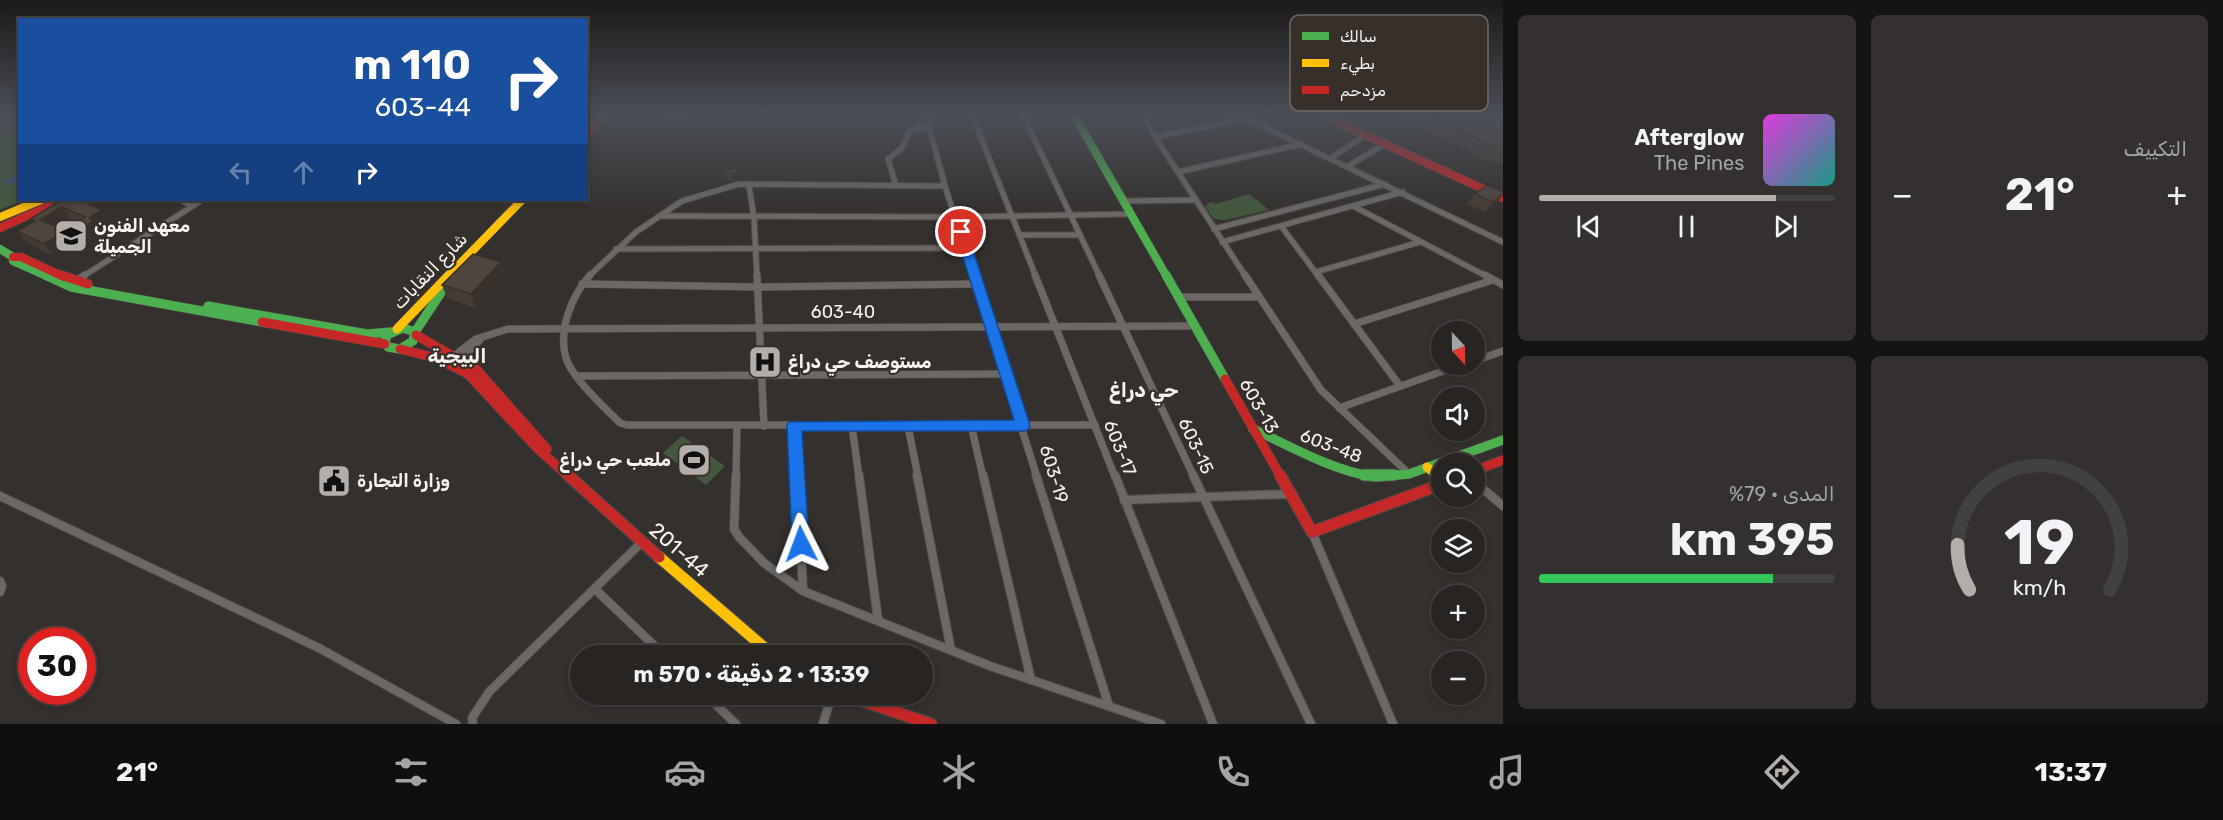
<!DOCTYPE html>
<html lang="ar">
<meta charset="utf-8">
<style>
:root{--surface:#272422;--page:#33302f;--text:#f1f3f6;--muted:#a4a4a5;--line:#434140;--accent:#b3aeaa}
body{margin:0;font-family:Rubik,Vazirmatn,sans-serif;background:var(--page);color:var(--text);direction:rtl;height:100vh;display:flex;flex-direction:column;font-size:22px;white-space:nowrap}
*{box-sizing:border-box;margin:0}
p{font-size:20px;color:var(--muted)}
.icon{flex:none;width:33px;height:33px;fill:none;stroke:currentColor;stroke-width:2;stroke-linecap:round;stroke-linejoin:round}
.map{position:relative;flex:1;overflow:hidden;direction:ltr}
.panel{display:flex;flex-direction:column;gap:15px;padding:15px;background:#151413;width:720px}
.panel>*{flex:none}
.top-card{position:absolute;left:18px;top:18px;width:570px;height:183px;border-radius:0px;box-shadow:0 3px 9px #0003,0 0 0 2px var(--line);direction:rtl;background:#1a4fa0;color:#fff;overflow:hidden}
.needle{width:39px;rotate:158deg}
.fabs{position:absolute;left:1431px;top:321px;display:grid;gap:12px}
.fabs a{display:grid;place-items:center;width:54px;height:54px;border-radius:50%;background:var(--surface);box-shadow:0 3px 9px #0003,0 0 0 2px var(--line);font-size:30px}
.speed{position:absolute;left:18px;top:627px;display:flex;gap:12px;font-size:30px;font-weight:700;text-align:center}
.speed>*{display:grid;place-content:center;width:78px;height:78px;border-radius:50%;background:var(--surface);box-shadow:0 3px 9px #0003,0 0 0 2px var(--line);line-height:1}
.speed .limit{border:9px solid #d22;background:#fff;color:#111}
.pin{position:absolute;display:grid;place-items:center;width:51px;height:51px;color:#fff;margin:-26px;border:3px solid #fff;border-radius:50%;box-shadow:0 2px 6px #0007}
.me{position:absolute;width:66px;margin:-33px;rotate:357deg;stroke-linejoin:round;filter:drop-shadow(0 0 4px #0008)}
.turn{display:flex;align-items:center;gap:21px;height:126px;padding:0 18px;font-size:27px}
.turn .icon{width:78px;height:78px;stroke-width:2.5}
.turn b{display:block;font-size:42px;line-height:51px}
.lanes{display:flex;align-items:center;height:57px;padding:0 18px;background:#0003;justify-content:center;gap:30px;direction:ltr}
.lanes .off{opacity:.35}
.big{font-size:45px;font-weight:700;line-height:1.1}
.panel .widget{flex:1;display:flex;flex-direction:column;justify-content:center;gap:9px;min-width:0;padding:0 21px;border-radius:9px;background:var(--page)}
.panel .dial{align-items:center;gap:0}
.dial svg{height:156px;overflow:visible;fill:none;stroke:var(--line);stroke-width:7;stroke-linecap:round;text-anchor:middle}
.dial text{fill:var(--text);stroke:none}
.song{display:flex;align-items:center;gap:18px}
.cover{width:72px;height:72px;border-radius:9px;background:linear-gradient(135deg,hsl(300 70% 55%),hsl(170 70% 35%))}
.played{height:6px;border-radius:3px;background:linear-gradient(90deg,var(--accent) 80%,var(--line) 80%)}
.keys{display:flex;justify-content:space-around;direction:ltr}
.heat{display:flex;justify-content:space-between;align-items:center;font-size:33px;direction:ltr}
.charge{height:9px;border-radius:4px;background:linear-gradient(90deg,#34c759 79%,var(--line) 0)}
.panel .tiles{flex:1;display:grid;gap:15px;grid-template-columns:repeat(2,1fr)}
.trip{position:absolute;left:570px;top:645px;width:363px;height:60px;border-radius:30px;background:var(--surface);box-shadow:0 3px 9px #0003,0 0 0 2px var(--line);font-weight:700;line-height:60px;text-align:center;direction:rtl}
.tab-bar{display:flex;height:96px;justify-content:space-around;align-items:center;background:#100e0e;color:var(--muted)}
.tab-bar .icon{width:42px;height:42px}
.tab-bar .active{color:var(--accent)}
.tab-bar b{font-size:27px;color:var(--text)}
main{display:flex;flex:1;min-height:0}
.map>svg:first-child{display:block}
</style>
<main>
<section class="panel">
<div class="tiles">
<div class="widget"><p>التكييف</p>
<div class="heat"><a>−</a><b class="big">21°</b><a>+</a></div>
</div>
<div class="widget">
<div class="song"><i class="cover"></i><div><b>Afterglow</b><p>The Pines</p></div></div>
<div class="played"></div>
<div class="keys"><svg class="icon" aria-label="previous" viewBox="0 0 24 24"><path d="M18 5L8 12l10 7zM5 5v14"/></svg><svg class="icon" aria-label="pause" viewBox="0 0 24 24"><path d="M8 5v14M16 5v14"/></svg><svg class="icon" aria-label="next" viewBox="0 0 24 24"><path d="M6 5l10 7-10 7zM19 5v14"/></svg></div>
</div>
<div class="widget dial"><svg viewBox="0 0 100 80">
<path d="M14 69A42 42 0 1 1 86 69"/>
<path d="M14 69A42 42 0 0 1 8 46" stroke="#b3aeaa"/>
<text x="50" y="56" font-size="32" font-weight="700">19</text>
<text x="50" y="72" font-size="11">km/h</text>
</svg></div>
<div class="widget"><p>المدى · 79%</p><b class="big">395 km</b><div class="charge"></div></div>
</div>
</section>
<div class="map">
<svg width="1503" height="724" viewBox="0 0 1503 724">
<rect width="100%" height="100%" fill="#34302d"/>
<g fill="#43583e">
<path d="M0 115H19L20 200H24L0 210Z"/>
<path d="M1249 194 1269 210 1225 220 1214 219 1205 207 1210 202 1216 204Z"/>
<path d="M682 436 725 466 706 485 663 453Z"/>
</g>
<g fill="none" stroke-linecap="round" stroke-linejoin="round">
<path stroke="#3a5079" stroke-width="6" d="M9 182 20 178"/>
<defs>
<g id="street-far2">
<path d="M926 115 945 186 974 277"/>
<path d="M972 115 1036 277"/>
<path d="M1023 115 1100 277"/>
<path d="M1144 115 1155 137 1246 277"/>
<path d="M1239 115 1503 242"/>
<path d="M1155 137 1245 118"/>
<path d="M1331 158 1366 135"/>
<path d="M1348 166 1385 144"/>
<path d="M1178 172 1302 144"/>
<path d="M749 186 754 218 757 277"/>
<path d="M896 186 888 159 902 148 910 131 927 126"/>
<path d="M181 200 192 206"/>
<path d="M1123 201 1195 200"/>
<path d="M1353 206 1488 277"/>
<path d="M659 216 956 217 1131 214"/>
<path d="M1281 226 1319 277"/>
<path d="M1214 229 1385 184"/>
<path d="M1020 235H1080"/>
<path d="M1222 242 1403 192"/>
<path d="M616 249 966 248"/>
<path d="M1316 272 1420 242"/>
<path d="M82 277 202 200"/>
<path d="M588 277 636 232 682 201 739 184 945 186"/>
</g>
<g id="street-far1">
<path d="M590 275C571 297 558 330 566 358 572 378 605 408 620 423L627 425H1095"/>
<path d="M757 275 764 426"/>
<path d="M973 275 1037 477"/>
<path d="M1035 275 1115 477"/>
<path d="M1099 275 1194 477"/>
<path d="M1245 275 1321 390 1409 474"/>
<path d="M1318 275 1400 386"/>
<path d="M1485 275 1503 285"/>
<path d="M76 281 85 275"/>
<path d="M582 284 758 287 977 284"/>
<path d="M1178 297H1259"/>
<path d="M1354 324 1493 280"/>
<path d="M450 359 476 339 508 329 1194 326"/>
<path d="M1474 361 1503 351"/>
<path d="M456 363 480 340"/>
<path d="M577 376 1006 374"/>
<path d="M1339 408 1463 364"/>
<path d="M971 425 983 477"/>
<path d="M795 426 797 477"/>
<path d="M852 426 859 477"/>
<path d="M908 426 918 477"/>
<path d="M736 477 737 426"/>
</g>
<g id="street">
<path d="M736 475 734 529 739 537 764 563 803 591 990 666 1161 724"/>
<path d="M797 475 803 591"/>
<path d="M859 475 878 620"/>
<path d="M917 475 951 650"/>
<path d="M983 475 1031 680"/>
<path d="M1036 475 1109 706"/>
<path d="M1115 475 1213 724"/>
<path d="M1193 475 1311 724"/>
<path d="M1474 481 1503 506"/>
<path d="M0 496 319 648 456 724"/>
<path d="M1124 500 1289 494"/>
<path d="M1312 532 1393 724"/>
<path d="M0 581 2 586 0 592"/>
<path d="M595 589 665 656"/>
<path d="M705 694 736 724"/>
<path d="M473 724 472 718 489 692 642 542"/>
<path d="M823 724 832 694"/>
</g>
<g id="fast-far2">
<path d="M1074 115 1167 277"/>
<path d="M0 249 13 257V261L49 277"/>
</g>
<g id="fast-far1">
<path d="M45 275 71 287 262 322"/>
<path d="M1166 275 1225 379"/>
<path d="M208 306 367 334 391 332"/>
<path d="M403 328 415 332 413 341 400 349 388 347 385 342 387 335Z"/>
<path d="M415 332 450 279"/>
<path d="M1253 429C1292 447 1331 470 1374 477"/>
<path d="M1377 477 1409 474 1503 440"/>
</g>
<path id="fast" d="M1364 475H1394"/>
<g id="slow-far2">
<path d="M0 217 41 200"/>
<path d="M447 277 522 200"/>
</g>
<g id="slow-far1">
<path d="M397 329 449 275"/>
<path d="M1427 467 1439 477"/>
</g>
<g id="slow">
<path d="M1437 475 1442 479"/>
<path d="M659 557 774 656"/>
</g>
<g id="jam-far2">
<path d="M1322 115 1503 198"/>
<path d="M586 133 604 115"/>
<path d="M0 228 62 200"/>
<path d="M13 257H21L64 277"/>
</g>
<g id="jam-far1">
<path d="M61 275 88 284"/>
<path d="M262 322 385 344"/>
<path d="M416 335 477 370 547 449"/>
<path d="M400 349 436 358 468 374 537 448 569 477"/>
<path d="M1225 379 1281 477"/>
<path d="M1474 471 1503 460"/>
</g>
<g id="jam">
<path d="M568 475 659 557"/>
<path d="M1280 475 1312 532 1442 484"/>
<path d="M842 694 931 724"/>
</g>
</defs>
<use href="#street-far2" stroke="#504c49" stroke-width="7"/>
<use href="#street-far1" stroke="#504c49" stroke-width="8"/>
<use href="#street" stroke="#504c49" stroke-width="10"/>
<use href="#fast-far2" stroke="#504c49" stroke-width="9"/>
<use href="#fast-far1" stroke="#504c49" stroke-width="10"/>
<use href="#fast" stroke="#504c49" stroke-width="13"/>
<use href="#slow-far2" stroke="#504c49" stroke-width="9"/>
<use href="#slow-far1" stroke="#504c49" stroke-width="10"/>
<use href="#slow" stroke="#504c49" stroke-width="13"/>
<use href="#jam-far2" stroke="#504c49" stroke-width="9"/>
<use href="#jam-far1" stroke="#504c49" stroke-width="10"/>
<use href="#jam" stroke="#504c49" stroke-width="13"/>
<use href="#street-far2" stroke="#6b6866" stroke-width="5"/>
<use href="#street-far1" stroke="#6b6866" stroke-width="7"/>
<use href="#street" stroke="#6b6866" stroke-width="8"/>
<use href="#fast-far2" stroke="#4caf50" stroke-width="8"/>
<use href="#fast-far1" stroke="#4caf50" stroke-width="9"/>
<use href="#fast" stroke="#4caf50" stroke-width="11"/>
<use href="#slow-far2" stroke="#ffc107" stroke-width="8"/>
<use href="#slow-far1" stroke="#ffc107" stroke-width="9"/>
<use href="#slow" stroke="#ffc107" stroke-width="11"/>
<use href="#jam-far2" stroke="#c62828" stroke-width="8"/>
<use href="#jam-far1" stroke="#c62828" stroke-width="9"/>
<use href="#jam" stroke="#c62828" stroke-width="11"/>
</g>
<g fill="#453b34" fill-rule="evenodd">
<path d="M658 115H697V123L695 124V127L672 132 658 118Z"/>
<path d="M1393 115H1503V165L1497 162 1480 159 1464 148 1395 118Z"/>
<path d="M726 170 737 173V180L732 181 726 177Z"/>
<path d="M1475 194 1497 203 1485 212 1467 204Z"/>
<path d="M54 200H121L102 210 111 222 100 229 103 232 98 237 75 249 70 247 54 256 27 243 17 231 33 222 30 219 54 205 51 201ZM71 220 77 222 65 230 59 227Z"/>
<path d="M501 262 505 275 475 308 447 298 442 285Z"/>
</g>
<g fill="#38302a">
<path d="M692 115H697V123L695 124V127L672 132V123Z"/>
<path d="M737 173V180L732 181V174Z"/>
<path d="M1503 194 1497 203 1485 212 1493 202Z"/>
<path d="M90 200H121L102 210 111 222 100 229 103 232 98 237 75 249 65 236 89 218 85 202Z"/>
<path d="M62 207 71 220 50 232 40 220Z"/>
<path d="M60 234 70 247 54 256 44 244Z"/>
<path d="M501 262 505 275 475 308 471 294Z"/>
</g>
<g fill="#50453c" stroke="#38302a" stroke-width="1.5" fill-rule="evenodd">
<path d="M664 115H693L695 117 672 123Z"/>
<path d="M1428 115H1503V148L1490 146 1473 135Z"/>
<path d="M735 169 737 173 732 174 726 170Z"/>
<path d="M1487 185 1503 192V194L1493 202 1475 194Z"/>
<path d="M54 200H90L85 202 102 210 89 218 94 220 88 225 65 236 60 234 44 244 17 231 35 221 30 219 57 203 51 201ZM62 207 85 217 65 230 40 220Z"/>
<path d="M473 254 501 262 471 294 442 285Z"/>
</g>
<linearGradient id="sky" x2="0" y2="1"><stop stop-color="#1d1a19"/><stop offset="0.53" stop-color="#4a4e57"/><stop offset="1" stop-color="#4a4e57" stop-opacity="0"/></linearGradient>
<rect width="1503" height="216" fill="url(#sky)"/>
<path fill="#1a73e8" stroke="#114b97" stroke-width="1.5" d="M961 229 967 232 1030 425 1028 430 1023 431H802L809 544 806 549 801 551 795 549 792 544 787 426 789 422 1014 420 955 232Z"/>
<defs>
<symbol id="university-square" viewBox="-11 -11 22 22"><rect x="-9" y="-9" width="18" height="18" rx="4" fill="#b3aeaa" stroke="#372f2a"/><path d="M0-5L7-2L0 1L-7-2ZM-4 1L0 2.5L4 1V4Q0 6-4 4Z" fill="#111"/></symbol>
<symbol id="hospital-square" viewBox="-11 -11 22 22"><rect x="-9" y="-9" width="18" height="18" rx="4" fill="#b3aeaa" stroke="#372f2a"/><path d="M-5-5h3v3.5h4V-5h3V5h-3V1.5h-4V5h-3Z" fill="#111"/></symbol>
<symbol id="stadium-square" viewBox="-11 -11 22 22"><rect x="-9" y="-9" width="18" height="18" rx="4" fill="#b3aeaa" stroke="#372f2a"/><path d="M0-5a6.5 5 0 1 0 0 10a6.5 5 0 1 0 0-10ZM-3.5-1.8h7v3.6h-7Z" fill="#111"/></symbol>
<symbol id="civic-square" viewBox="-11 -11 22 22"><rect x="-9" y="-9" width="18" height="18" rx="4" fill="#b3aeaa" stroke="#372f2a"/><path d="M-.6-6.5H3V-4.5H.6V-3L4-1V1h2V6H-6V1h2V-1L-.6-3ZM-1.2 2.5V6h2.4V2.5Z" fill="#111"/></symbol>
</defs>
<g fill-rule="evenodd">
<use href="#university-square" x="52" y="217" width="38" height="38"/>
<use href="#hospital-square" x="746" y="343" width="38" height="38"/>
<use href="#stadium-square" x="675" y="441" width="38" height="38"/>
<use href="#civic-square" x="315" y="462" width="38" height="38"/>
</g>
<g text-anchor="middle" stroke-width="4.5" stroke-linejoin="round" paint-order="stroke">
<g font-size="18" font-weight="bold" fill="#f7f2ee" stroke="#372f2a" text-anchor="start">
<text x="94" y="232">معهد الفنون<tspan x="94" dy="21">الجميلة</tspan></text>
<text x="788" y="368">مستوصف حي دراغ</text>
<text x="671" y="466" text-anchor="end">ملعب حي دراغ</text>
<text x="357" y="487">وزارة التجارة</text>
</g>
<g font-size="18" fill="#f7f2ee" stroke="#372f2a">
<text transform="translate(430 271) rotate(-46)" y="6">شارع النقابات</text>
<text x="843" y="318">603-40</text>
<text transform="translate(1259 406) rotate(60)" y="6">603-13</text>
<text transform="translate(1196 446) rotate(65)" y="6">603-15</text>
<text transform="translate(1331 446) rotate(21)" y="6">603-48</text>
<text transform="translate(1120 448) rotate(68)" y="6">603-17</text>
<text transform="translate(1054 474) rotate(73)" y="6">603-19</text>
</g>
<g font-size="20" font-weight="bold" fill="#f7f2ee" stroke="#372f2a">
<text x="457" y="363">البيجية</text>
<text x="1144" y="397">حي دراغ</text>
</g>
<g font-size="21" fill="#f7f2ee" stroke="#372f2a">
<text transform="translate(679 550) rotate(41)" y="7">201-44</text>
</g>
</g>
<rect x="1290" y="15" width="198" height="96" rx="9" fill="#372f2a" stroke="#716a65" stroke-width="1.5"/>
<rect x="1302" y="32" width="27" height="8" fill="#4caf50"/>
<rect x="1302" y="59" width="27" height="8" fill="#ffc107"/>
<rect x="1302" y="86" width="27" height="8" fill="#c62828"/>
<g font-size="16" fill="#f7f2ee">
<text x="1340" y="42">سالك</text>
<text x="1340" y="69">بطيء</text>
<text x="1340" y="96">مزدحم</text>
</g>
</svg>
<div class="fabs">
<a><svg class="needle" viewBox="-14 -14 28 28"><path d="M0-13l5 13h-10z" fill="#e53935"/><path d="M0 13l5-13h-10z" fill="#a4a4a5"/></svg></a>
<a><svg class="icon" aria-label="sound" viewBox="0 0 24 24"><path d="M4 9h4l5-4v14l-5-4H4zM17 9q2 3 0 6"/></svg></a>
<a><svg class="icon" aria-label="search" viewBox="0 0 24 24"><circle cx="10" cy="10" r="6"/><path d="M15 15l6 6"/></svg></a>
<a><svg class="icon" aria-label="layers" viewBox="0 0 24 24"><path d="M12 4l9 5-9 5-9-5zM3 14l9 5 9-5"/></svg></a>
<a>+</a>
<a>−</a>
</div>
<div class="speed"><div class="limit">30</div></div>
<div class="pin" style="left:961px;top:232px;background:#d93025"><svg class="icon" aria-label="arrive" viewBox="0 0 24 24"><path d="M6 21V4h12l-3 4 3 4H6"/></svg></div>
<svg class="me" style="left:801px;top:544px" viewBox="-20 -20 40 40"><path d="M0-17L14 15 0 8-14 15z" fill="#1a73e8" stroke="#fff" stroke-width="4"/></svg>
<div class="trip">13:39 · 2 دقيقة · 570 m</div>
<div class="top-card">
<div class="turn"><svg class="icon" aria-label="right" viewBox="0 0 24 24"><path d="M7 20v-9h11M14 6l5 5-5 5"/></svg><div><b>110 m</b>603-44</div></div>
<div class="lanes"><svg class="icon off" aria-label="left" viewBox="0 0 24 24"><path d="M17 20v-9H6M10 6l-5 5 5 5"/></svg><svg class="icon off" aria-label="ahead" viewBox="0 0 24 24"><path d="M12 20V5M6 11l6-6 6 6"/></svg><svg class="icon" aria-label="right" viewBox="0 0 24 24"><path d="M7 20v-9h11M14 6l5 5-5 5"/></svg></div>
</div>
</div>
</main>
<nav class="tab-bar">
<b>13:37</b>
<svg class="icon active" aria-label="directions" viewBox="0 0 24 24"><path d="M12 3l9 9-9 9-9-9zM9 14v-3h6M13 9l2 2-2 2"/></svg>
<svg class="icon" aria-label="music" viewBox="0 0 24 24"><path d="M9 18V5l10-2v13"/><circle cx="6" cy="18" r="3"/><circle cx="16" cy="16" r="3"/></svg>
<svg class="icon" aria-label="phone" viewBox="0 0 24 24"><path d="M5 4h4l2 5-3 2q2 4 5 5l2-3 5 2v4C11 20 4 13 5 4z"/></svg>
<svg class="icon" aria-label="climate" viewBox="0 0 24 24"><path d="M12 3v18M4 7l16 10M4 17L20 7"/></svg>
<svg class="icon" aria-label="car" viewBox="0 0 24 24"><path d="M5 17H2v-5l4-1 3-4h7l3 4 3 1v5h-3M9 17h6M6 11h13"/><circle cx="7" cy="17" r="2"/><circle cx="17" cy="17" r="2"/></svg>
<svg class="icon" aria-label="filters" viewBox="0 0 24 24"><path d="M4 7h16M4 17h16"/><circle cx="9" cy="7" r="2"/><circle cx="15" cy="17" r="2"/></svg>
<b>21°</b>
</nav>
